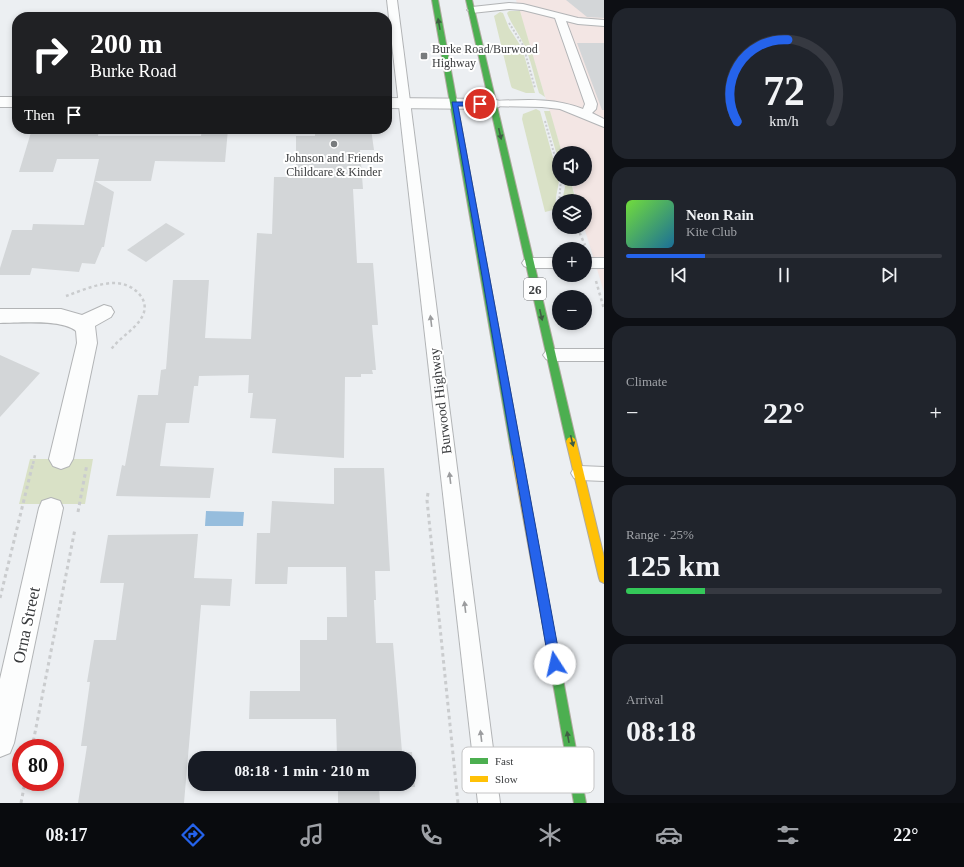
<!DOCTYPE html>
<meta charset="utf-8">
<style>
:root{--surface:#171b24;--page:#20242c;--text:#f1f3f6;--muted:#9ea1a6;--line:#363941;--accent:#2563eb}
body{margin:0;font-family:"Times New Roman",serif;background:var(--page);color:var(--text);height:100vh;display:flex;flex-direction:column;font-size:15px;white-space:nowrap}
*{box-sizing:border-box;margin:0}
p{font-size:13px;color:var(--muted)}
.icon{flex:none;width:22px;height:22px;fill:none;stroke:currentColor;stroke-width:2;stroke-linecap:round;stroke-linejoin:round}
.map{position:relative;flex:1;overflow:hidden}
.panel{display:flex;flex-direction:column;gap:8px;padding:8px;background:#0d0f14;width:360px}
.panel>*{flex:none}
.guide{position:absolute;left:12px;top:12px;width:380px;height:122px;border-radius:16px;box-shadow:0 2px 6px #0003;background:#202124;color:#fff;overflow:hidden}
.controls{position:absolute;left:552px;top:146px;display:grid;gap:8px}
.controls a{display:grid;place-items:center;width:40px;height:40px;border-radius:50%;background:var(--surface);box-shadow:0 2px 6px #0003;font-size:20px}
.speed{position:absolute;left:12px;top:739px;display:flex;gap:8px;font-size:20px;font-weight:700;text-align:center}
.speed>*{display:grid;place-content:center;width:52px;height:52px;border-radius:50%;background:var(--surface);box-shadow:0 2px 6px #0003;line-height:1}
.speed .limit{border:6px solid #d22;background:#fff;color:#111}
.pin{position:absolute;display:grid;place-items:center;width:34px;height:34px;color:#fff;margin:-17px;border:2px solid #fff;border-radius:50%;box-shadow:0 1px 4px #0007}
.me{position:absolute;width:44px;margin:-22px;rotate:350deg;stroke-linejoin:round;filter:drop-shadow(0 0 3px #0008)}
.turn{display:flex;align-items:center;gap:14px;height:84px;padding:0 12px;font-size:18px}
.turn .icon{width:52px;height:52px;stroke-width:2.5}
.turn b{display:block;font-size:28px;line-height:34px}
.then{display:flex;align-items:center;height:38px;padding:0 12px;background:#0003;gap:8px;font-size:15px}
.big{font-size:30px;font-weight:700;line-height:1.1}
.panel .widget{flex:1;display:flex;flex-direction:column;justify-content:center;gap:6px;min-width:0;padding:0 14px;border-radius:16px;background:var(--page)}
.panel .dial{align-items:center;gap:0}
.dial svg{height:104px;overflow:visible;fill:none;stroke:var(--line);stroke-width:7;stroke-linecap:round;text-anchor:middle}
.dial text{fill:var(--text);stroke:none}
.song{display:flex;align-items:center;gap:12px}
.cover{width:48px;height:48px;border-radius:6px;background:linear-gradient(135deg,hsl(100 70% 55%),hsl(200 70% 35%))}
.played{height:4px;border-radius:2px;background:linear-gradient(90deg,var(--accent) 25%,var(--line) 25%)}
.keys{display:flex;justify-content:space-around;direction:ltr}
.heat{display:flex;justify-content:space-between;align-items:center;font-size:22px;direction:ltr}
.charge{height:6px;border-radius:3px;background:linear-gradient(90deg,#34c759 25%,var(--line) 0)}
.trip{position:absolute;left:188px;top:751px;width:228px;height:40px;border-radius:16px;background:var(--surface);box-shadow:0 2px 6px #0003;font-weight:700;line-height:40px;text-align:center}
.tabs{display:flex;height:64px;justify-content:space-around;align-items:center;background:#090b0e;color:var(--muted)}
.tabs .icon{width:28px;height:28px}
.tabs .selected{color:var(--accent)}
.tabs b{font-size:18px;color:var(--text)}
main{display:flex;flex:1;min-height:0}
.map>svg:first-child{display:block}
</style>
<main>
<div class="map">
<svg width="604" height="803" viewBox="0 0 604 803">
<rect width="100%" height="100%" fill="#eceff2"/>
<path fill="#f3e6e4" d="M516 0H604V292L584 227 585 201H577L570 179H585V153H562Z"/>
<g fill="#d9e1c6">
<path d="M509 11H520L545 97 539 93C534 77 531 58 523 43 518 32 511 24 507 13Z"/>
<path d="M500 12 503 13 509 28 522 48 535 93H526L512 88 511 86 494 16Z"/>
<path d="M536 109 540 111 559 179C559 188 553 201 557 209L545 212 522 119 523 114Z"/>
<path d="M544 111H550L562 153H559V162Z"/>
<path d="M564 179H570L576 201H562L565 187Z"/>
<path d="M30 459H93L85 504H19Z"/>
</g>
<path fill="#96bddd" d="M206 511 244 512 243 526H205Z"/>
<g fill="#d3d6d8">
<path d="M566 0H604V18L587 17Z"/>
<path d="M577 43H604V110H602Z"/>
<path d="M32 129H99L98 136H201L202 129H228L225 162 155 161 151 181H95L114 192 104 247H102L95 264 82 263 79 272 32 268 30 275H0V268L12 230H32L33 224 84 225 99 159H57L53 172H19Z"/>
<path d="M315 129H371L374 150H360L363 189H353L357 263H373L378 325H372L376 370H372L373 374H361V377H345L344 458 272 453 276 419 250 418 253 393H248L249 375 199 376 198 386H194L189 423H166L160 466 214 468 210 498 116 496 122 465 125 466 138 395H158L161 370 166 369 173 280H209L205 338 251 339 257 233 272 234 274 177H296V136H315Z"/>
<path d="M166 223 185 234 146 262 127 250Z"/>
<path d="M0 355 40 373 0 417Z"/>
<path d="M334 468H384L390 571H375L376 600H374L376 643H393L402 752H412L415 787H379L380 803H338V784H409V758H337L336 719H249L250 691H300V640H327V617H347L346 567H288L287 584H255L257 533H270L272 501 334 504Z"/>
<path d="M198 534 194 578 232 579 230 606 201 605 184 803H78L87 746H81L90 682H87L94 640H116L124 583H100L108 535Z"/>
</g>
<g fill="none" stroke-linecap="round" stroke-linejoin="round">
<defs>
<g id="lane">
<path d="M387 0H397L500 803H478Z"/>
<path d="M509 3 523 4 578 18 604 20V26L578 24 566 21 597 104 596 109 592 113 604 119V127L560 109 542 107 489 106 487 104 489 102 493 101C524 100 553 97 583 109L585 104 555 18 523 10 509 9 472 13 467 10 472 7Z"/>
<path d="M529 258H559V268H529L524 266 522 263 524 260Z"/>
<rect x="585" y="258" width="19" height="10"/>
<path d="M551 349H604V361H551L546 359 543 355 546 351Z"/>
<path d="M580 466 604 467V481L580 480 574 478 571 473 574 468Z"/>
</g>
<g id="street">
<rect x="0" y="97" width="17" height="10"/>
<path d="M387 98 493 99 499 101 501 104 499 107 493 109 387 108Z"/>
<path d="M104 305 111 307 114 312 111 317 95 326 97 343 73 459 69 466 61 469 53 466 49 459 77 343 76 331C62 319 19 323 0 323V309H61L82 315Z"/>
<path d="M51 498 60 501 63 508 14 743 10 753 0 757V679L39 508 42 501Z"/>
</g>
<g id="fast">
<path d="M432 0H438L522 456 520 459 517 460 514 459 512 456Z"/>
<path d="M466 0H472L576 441 574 444H568L566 441Z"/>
<path d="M547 615 551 616 552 620 586 803H574L542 620 543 616Z"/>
</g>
<g id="slow">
<path d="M571 437 574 438 576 441 604 557V583L600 581 599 578 566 441 568 438Z"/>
<path d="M517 452 520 453 522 456 552 620 551 624 547 625 543 624 542 620 512 456 514 453Z"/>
</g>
</defs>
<use href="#lane" stroke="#b2b4b6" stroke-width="2"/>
<use href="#street" stroke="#b2b4b6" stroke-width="2"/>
<use href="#fast" stroke="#afaa9f" stroke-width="2"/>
<use href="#slow" stroke="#afaa9f" stroke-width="2"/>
<g stroke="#caccce" stroke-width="2" stroke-dasharray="2 2" stroke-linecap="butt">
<path d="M509 23 523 45 535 88"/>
<path d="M545 121 559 171"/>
<path d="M559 202 561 179"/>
</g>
<g stroke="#caccce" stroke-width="2.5" stroke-dasharray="3 3" stroke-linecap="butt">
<path d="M559 201V208"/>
<path d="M577 227 585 245"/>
<path d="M596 281 604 309"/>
<path d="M66 296C89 288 121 272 140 295 145 301 146 308 143 315 136 330 119 337 110 351"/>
<path d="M33 464 35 455"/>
</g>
<g stroke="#caccce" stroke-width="3" stroke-dasharray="3.5 3.5" stroke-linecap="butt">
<path d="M428 493 427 500 458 803"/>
<path d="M78 512 87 464"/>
<path d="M0 598 33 463"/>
<path d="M32 748 75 529"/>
<path d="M21 803 25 782"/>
</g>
<use href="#lane" fill="#fcfdfd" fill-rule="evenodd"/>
<use href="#street" fill="#fcfdfd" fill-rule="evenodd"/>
<use href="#fast" fill="#4caf50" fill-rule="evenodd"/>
<use href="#slow" fill="#ffc107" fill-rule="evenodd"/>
</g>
<defs><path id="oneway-solid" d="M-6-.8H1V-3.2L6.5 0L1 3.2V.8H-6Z"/></defs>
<g fill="#3f5e43">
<use href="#oneway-solid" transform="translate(439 24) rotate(-100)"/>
<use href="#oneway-solid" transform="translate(500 134) rotate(77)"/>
<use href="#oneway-solid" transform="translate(541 315) rotate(77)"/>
<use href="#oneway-solid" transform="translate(572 441) rotate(76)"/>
<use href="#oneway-solid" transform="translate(568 737) rotate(-100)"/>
</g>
<g fill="#9b9c9e">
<use href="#oneway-solid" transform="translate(431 321) rotate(-97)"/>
<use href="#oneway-solid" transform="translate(450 478) rotate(-97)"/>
<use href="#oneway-solid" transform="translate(465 607) rotate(-97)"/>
<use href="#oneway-solid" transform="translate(481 736) rotate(-97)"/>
</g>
<path fill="#2563eb" stroke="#184099" d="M452 102H480L483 104 480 106H458L561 664 559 668 555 670 551 668 549 664Z"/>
<g fill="#787b7d" stroke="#fff" stroke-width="1.5">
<rect x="420" y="52" width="8" height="8" rx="2"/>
<circle cx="334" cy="144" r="4"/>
</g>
<g text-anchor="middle" stroke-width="4" stroke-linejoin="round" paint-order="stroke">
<g font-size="12" fill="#3a3c3e" stroke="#fff" text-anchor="start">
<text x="432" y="53">Burke Road/Burwood<tspan x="432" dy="14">Highway</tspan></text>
<text x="334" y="162" text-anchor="middle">Johnson and Friends<tspan x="334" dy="14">Childcare &amp; Kinder</tspan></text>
</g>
<rect fill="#fff" stroke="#757678" stroke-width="1" x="524" y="278" width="22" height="22" rx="3"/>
<g font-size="13" font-weight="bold" fill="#3a3c3e">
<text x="535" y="294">26</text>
</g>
<g font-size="14" fill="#3a3c3e" stroke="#fff">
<text transform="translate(440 401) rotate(-97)" y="5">Burwood Highway</text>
</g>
<g font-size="17" fill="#3a3c3e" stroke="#fff">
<text transform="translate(26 625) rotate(-78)" y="6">Orna Street</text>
</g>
</g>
<rect x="462" y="747" width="132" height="46" rx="6" fill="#fff" stroke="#c4c4c5" stroke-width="1"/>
<rect x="470" y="758" width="18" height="6" fill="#4caf50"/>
<rect x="470" y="776" width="18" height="6" fill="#ffc107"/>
<g font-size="11" fill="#3a3c3e">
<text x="495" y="765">Fast</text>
<text x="495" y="783">Slow</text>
</g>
</svg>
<div class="controls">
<a><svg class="icon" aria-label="sound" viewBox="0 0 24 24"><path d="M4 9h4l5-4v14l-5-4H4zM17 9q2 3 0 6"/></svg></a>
<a><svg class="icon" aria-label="layers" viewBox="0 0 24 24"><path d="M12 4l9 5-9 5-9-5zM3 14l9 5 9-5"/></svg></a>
<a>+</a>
<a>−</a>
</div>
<div class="speed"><div class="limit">80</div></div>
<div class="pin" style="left:480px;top:104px;background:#d93025"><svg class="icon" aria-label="arrive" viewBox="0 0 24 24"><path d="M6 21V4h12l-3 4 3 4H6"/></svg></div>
<svg class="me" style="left:555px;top:664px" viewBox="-20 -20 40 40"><circle r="19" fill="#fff"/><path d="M0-13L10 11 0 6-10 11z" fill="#2563eb"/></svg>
<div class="trip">08:18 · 1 min · 210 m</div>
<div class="guide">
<div class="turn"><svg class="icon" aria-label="right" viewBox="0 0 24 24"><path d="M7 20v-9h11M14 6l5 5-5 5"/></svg><div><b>200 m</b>Burke Road</div></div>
<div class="then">Then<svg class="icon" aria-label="arrive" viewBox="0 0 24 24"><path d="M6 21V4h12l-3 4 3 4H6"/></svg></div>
</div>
</div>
<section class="panel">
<div class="widget dial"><svg viewBox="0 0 100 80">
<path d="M14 69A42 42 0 1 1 86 69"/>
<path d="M14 69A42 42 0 0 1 53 6" stroke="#2563eb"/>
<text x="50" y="56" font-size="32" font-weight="700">72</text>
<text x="50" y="72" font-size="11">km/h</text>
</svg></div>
<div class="widget">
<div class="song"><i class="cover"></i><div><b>Neon Rain</b><p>Kite Club</p></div></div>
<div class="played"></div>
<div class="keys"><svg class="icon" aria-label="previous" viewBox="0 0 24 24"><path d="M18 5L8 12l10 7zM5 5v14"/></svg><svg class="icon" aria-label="pause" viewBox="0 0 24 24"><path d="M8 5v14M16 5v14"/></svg><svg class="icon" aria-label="next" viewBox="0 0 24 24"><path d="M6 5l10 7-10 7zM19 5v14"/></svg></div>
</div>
<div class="widget"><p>Climate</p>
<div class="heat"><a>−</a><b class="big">22°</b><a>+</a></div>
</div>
<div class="widget"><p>Range · 25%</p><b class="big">125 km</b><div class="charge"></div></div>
<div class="widget"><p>Arrival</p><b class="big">08:18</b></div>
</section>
</main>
<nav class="tabs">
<b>08:17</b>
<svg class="icon selected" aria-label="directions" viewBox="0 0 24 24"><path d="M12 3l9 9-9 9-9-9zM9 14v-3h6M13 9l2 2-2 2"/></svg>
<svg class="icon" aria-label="music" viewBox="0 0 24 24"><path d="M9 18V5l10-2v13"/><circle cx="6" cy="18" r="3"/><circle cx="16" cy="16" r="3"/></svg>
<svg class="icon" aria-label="phone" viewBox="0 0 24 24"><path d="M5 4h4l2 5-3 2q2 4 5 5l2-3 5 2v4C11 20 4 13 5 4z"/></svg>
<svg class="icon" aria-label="climate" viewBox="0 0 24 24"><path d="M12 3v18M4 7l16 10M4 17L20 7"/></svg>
<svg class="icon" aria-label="car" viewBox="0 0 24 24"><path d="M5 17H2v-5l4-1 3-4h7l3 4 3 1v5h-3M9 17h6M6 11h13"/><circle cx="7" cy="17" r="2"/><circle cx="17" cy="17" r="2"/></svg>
<svg class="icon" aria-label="filters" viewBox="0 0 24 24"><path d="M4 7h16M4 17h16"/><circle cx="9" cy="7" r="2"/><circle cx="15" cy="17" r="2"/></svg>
<b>22°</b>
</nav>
